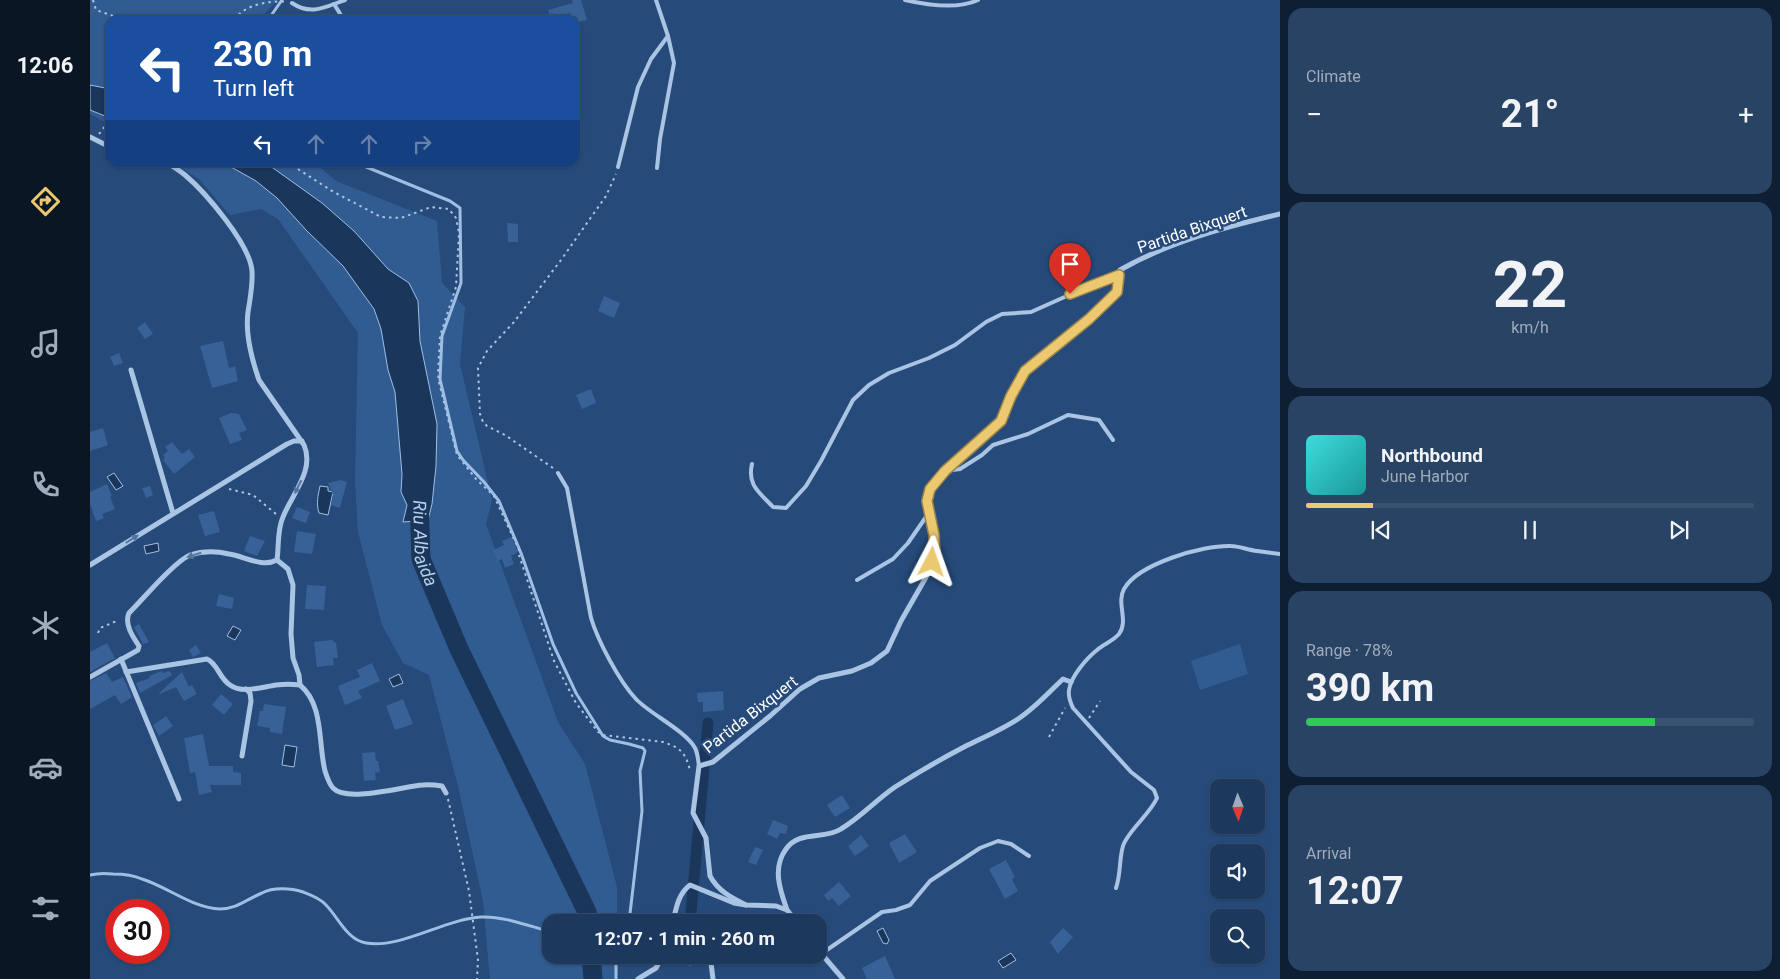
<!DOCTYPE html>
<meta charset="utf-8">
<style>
:root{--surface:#1c385c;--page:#294365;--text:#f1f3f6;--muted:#a0acbb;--line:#3a5272;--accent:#ecc970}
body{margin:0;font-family:Roboto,sans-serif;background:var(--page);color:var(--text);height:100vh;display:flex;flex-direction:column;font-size:19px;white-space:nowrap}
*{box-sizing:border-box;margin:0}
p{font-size:16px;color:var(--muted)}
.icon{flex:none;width:28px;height:28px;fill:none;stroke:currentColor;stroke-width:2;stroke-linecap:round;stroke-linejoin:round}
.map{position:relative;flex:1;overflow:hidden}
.side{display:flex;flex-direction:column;gap:8px;padding:8px;background:#0f1f33;width:500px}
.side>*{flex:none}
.top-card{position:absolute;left:15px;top:15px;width:475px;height:152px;border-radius:15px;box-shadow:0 1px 4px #0004,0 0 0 1px var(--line);background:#1a4fa0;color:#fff;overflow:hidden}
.needle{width:32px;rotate:178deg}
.controls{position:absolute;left:1120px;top:779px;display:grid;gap:10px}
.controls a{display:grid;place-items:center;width:55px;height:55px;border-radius:10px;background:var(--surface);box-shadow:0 1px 4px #0004,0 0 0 1px var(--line);font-size:25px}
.speed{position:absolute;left:15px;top:899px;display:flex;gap:10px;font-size:25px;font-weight:700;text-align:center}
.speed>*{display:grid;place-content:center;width:65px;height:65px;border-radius:50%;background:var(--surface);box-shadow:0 1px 4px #0004,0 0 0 1px var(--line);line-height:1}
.speed .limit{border:8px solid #d22;background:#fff;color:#111}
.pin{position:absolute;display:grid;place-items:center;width:42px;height:42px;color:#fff;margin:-51px -21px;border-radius:50% 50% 50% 0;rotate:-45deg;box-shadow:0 0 5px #0007}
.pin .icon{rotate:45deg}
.me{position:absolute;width:55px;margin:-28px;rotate:4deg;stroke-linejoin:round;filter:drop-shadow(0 0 4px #0008)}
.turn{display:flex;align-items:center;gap:18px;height:105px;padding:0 25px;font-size:22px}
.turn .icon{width:65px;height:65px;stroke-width:2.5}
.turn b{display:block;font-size:35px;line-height:42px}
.lanes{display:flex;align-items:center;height:48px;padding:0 25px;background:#0003;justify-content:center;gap:25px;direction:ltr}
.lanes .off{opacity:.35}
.big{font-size:38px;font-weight:700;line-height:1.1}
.side .card{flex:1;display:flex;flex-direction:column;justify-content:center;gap:8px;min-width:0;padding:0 18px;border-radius:15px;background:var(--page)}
.side .dial{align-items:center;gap:0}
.dial b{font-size:65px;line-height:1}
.song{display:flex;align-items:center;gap:15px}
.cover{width:60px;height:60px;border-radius:8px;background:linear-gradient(135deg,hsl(180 70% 55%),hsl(180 70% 35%))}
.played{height:5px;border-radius:2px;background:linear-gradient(90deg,var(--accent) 15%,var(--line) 15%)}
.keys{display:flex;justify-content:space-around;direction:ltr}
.heat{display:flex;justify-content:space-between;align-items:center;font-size:28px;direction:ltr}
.charge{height:8px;border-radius:4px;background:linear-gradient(90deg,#34c759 78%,var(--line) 0)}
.trip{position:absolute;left:452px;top:914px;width:285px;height:50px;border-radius:15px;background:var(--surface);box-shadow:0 1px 4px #0004,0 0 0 1px var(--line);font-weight:700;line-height:50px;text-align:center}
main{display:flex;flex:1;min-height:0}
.tabs{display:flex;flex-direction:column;width:90px;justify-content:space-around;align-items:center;background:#0b1625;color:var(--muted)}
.tabs .icon{width:35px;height:35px}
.tabs .selected{color:var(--accent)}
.tabs b{font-size:22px;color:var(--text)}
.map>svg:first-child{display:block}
</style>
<main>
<nav class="tabs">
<b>12:06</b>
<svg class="icon selected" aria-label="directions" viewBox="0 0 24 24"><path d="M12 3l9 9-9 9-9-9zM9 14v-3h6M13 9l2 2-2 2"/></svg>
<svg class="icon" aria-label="music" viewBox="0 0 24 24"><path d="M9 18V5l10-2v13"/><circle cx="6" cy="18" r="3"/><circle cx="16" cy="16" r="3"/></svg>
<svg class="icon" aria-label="phone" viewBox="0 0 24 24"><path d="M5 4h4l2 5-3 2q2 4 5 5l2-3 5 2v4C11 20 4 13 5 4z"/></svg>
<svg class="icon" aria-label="climate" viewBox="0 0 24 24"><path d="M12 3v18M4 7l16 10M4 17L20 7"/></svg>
<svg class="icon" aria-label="car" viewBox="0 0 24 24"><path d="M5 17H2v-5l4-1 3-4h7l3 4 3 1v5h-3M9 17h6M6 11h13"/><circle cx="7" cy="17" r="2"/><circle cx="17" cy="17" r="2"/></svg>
<svg class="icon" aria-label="filters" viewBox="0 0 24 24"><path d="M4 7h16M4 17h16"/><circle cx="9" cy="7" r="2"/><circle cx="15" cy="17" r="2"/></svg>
</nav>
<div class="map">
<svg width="1190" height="979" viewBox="0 0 1190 979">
<rect width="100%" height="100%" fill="#264b7b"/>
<g fill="#315c92">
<path d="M0 0H187L169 20H20V125L0 114Z"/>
<path d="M83 163H225L246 181 347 221 352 283 375 307 370 364 402 500 396 524 468 722 495 764 527 887V922H461V955H528L527 979H400L393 901 368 786 339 675 313 663 292 625 268 532 265 482 268 333 188 219 171 209 140 215 109 179Z"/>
<path d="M1150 644 1158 674 1110 690 1101 661Z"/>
</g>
<g fill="#1b365b" stroke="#9fbee4">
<path d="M0 85 20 89V118L0 110Z"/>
<path d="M134 163H176L232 203 264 231 298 269 319 283 328 301 330 341 347 424 346 466 342 504 338 520 313 522 317 505 311 492 312 474 305 392 298 370 291 329 284 309 253 266 216 230 187 198 166 181Z"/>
<path d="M24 473 33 486 26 490 17 477Z"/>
<path d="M230 486 238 487V491L243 492 238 515 229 513C226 503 228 496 230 486Z"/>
<path d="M68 543 69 551 56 554 54 546Z"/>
<path d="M143 626 151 630 145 640 137 636Z"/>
<path d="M309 674 313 683 303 687 299 679Z"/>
<path d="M195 745 207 747 204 767 192 765Z"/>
<path d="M793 928 799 940 797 944 793 943 787 931Z"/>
<path d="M921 953 926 960 913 968 908 961Z"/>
</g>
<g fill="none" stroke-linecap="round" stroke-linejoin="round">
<g stroke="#9fbee4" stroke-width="3">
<path d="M178 20 192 0"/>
<path d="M264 162 360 201 370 208 371 283 352 336 350 379 367 451 373 460 394 482 409 501 431 553 463 644 486 693 513 736 520 740 539 744 553 748 555 751 550 771 552 811 539 922"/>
<path d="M0 875C8 873 15 873 23 874 33 874 43 875 52 879 78 887 102 908 130 909 147 909 157 899 172 893 183 887 201 888 213 892 221 895 230 898 236 905 248 917 257 940 276 943 311 949 355 919 391 917 414 916 439 926 461 932"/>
<path d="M526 979V962L529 955"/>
</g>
<path stroke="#1b365b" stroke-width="11" d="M601 912 618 723"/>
<g stroke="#1b365b" stroke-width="19">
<path id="s1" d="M329 496 331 559 369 649 497 912 498 922"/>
<path d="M501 955 503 979"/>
</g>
</g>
<g fill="#376197">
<path d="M482 0H491L497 20 488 22 486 16 481 17 480 13 461 18 458 10 483 3Z"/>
<path d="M417 223 428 224V242H418Z"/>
<path d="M514 296 530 303 524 318 508 311Z"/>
<path d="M55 322 63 334 55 339 47 328Z"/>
<path d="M133 341 139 368 145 366 148 381 122 388 110 346Z"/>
<path d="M29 353 33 363 24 366 20 357Z"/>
<path d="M501 389 506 403 492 409 486 395Z"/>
<path d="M141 413 149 414 157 430 149 433 152 440 140 444 129 418Z"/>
<path d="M13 428 18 445 0 451V432Z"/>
<path d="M82 442 92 454 99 449 105 457 84 474 73 460 75 458 73 455 78 451 75 447Z"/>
<path d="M251 480 257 482 250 508 241 505 243 495 238 483Z"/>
<path d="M17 484 22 496 20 497 25 509 12 514 14 518 6 521 0 504V492Z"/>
<path d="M60 486 63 495 56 498 52 488Z"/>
<path d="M207 507 220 512 216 523 202 518Z"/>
<path d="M124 511 130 532 115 536 108 515Z"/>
<path d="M207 531 226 534 222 554 204 552Z"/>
<path d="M160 536 175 541 167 556 154 551Z"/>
<path d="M422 537 428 552 421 556 424 564 415 568 412 559 407 561 403 550 414 545 412 541Z"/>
<path d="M217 585 236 586 234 610 215 609Z"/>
<path d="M129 594 144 598 142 609 126 606Z"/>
<path d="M49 624 59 642 53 644 44 627Z"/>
<path d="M242 640 246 643 248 658H243L244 665 227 667 224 642Z"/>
<path d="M17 643 25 658 0 672V652Z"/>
<path d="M106 645 111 653 103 657 99 650Z"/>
<path d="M282 663 290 681 268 691 272 698 255 705 248 686 270 677 267 670Z"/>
<path d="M72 671 73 673 80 671 82 675 50 693 46 683 60 678 59 676Z"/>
<path d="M92 672 99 687 102 685 107 694 94 701 86 687 70 694 69 693Z"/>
<path d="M16 673 22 682 33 677 42 697 31 704 25 695 0 709V681Z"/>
<path d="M633 691 634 710 613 712V702H608L607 693Z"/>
<path d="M131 694 143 704 134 715 122 705Z"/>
<path d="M313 699 323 724 305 730 296 706Z"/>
<path d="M174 704 196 707 192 734 180 732V728L167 726 170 711H173Z"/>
<path d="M76 716 83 726 69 736 63 725Z"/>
<path d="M113 734 119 766H143V772L151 773V785H120L122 792 109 795 105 772 100 773 94 738Z"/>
<path d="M285 752 286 761H288L290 772 285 773 286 780 274 781 272 753Z"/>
<path d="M752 795 760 808 745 817 737 805Z"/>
<path d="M683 820 698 826 696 834 690 833 687 839 677 834Z"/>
<path d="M815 834 827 852 809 863 799 843Z"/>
<path d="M771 835 779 846 765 856 758 846Z"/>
<path d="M665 847 673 850 666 865 658 862Z"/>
<path d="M916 860 925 877 922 879 928 891 915 899 899 869Z"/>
<path d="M749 882 761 896 749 906 742 898 738 901 734 895Z"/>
<path d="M973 928 983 937 968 954 960 942Z"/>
<path d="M599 955H614L600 967 593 960Z"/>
<path d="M795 956 805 979H777L772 968Z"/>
</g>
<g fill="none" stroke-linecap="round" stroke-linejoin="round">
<g stroke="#aac4e4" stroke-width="2" stroke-dasharray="2.5 4" stroke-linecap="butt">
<path d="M3 0 6 10 26 17 59 20"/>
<path d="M145 20C152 5 181 0 196 2"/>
<path d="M9 134 16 125"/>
<path d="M197 162 242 191 291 217 311 218 341 207 359 209 366 218 369 233 366 287 350 336 348 374 349 382 367 455 386 479 404 496 429 550V555L464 661 486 703 508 732 513 735 573 742C591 748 595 752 600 770"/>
<path d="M463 468 415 435 397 426 393 422 390 414 388 368 397 351 424 322 471 260 516 196 526 174"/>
<path d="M139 489 163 495 186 514"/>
<path d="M8 633 10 628 29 620"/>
<path d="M999 718 1010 701"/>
<path d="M959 737 975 708"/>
<path d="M358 799 379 891 388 960 387 979"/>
</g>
<g stroke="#aac4e4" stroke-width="4">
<path d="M566 0 578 36 584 63 570 139 567 168"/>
<path d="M815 0C837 5 867 10 888 0"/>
<path d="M202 3C221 16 235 7 255 0"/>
<path d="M244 4 254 20"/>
<path d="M528 167 548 87 561 59 578 36"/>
<path d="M662 464C657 485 669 492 683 507L696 508 716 486 731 461 763 400 779 385 799 373 839 358 865 345 896 322 912 314 941 312 997 287 1029 275"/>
<path d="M855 471 870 469 892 455 903 445 938 434 978 415 1009 420 1023 440"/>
<path d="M468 473 477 488 501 618C508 641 529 681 546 699 560 714 596 731 605 748 608 754 608 760 609 766"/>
<path d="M767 580 803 559 818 543 838 514"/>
<path d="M1026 888C1031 874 1029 859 1033 846 1037 832 1060 814 1067 798L1064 790 1041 772 983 708C980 702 978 697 979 690 981 676 997 658 1007 650 1014 644 1023 641 1029 634 1039 621 1026 603 1034 589 1048 564 1112 545 1141 546 1149 546 1158 550 1167 551 1175 552 1182 553 1190 554"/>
<path d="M731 954 792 912 806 910 820 905 840 881 890 848 908 841 921 844 939 856"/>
</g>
<g stroke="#aac4e4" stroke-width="5">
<path d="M0 137 20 147"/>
<path d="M41 370 83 513"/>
<path d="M187 560 198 569 203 585 201 634 203 658 209 675 210 685"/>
<path d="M0 565 197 444 204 441H212"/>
<path d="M31 659 89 799"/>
<path d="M36 672 117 659C128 664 129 678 140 685 152 694 172 687 186 685 194 684 202 684 210 685 234 705 228 743 235 771 237 777 239 784 243 788 257 803 314 786 333 785 339 784 346 785 352 786L356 793"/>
<path d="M0 677 48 650 49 646C43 637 34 624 39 613 53 599 84 562 100 555 112 551 127 551 139 554 154 556 172 568 187 560 189 546 187 530 193 517 202 494 225 470 214 445L169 380C162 360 155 334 158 312 160 299 163 285 162 271 160 244 115 192 95 175 89 170 82 166 76 162"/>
<path d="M152 756 161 701 160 693 156 689"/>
<path d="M656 905C642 898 628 891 620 876L616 838 603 813 609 766 623 762 680 716 710 689 729 678 762 671 781 663 797 651 811 621 839 572 845 552 844 535 837 501 840 489 855 471 911 421 921 396 935 371 999 319 1027 292 1030 270C1079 242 1135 227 1190 214"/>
<path d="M697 910C690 890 682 868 696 849 709 830 734 840 751 829 771 817 786 800 805 787 827 773 851 759 874 747 892 738 911 730 928 719 945 708 958 693 973 679L981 682"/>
<path d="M583 922C586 909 588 894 600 885L644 903 656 905 686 906 697 910 707 922"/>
<path d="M729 951 753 979"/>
<path d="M620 955 623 979"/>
<path d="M548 979 566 968 573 955"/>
</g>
</g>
<defs><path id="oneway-solid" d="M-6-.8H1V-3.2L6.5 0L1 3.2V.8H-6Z" transform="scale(1.25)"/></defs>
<g fill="#5475a0">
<use href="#oneway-solid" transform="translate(208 487) rotate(116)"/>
<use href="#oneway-solid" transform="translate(42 539) rotate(-32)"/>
<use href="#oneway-solid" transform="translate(104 555) rotate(163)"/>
</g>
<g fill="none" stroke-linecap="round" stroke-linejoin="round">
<defs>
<path id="route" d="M842 562 845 552 844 535 837 501 840 489 855 471 911 421 921 396 935 371 999 319 1027 292 1029 275 980 294"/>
</defs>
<use href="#route" stroke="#998349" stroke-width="12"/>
<use href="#route" stroke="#ecc970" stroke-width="9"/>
</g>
<g text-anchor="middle" stroke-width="5" stroke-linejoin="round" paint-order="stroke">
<g font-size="16" fill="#fff" stroke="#264b7b">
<text transform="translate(1102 229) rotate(-19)" y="6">Partida Bixquert</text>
<text transform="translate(660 714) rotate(-38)" y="6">Partida Bixquert</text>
</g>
<g font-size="18" font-style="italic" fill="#b5ceec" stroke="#264b7b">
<text dy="6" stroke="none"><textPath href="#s1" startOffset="48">Riu Albaida</textPath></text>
</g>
</g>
</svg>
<div class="controls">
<a><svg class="needle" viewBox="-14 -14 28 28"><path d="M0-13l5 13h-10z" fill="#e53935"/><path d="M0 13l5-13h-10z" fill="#a0acbb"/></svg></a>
<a><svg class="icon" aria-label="sound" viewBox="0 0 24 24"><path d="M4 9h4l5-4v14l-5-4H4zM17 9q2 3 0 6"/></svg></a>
<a><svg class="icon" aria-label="search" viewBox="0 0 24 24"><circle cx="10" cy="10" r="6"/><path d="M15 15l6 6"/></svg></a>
</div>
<div class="speed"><div class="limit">30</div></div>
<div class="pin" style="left:980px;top:294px;background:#d93025"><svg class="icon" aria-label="arrive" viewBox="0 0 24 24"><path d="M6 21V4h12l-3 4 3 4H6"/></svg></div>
<svg class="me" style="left:842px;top:562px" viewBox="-20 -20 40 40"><path d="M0-17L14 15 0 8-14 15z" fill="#ecc970" stroke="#fff" stroke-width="4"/></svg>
<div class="trip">12:07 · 1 min · 260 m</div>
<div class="top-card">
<div class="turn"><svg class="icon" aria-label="left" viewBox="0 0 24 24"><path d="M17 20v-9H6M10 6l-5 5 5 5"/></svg><div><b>230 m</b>Turn left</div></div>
<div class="lanes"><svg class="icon" aria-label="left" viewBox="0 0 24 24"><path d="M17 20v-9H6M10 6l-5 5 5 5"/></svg><svg class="icon off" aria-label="ahead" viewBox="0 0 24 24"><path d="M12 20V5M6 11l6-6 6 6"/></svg><svg class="icon off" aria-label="ahead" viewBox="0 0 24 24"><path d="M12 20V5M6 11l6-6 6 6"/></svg><svg class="icon off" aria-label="right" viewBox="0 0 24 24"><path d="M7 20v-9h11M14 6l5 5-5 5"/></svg></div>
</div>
</div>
<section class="side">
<div class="card"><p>Climate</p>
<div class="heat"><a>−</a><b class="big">21°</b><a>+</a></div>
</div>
<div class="card dial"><b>22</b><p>km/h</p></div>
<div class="card">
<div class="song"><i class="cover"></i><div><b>Northbound</b><p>June Harbor</p></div></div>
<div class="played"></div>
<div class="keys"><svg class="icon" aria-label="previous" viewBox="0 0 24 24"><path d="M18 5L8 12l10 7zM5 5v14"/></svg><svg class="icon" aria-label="pause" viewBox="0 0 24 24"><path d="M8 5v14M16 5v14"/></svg><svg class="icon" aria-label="next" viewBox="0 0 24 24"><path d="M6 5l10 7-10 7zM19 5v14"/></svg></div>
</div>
<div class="card"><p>Range · 78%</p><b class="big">390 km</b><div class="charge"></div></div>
<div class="card"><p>Arrival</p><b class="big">12:07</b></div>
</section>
</main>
